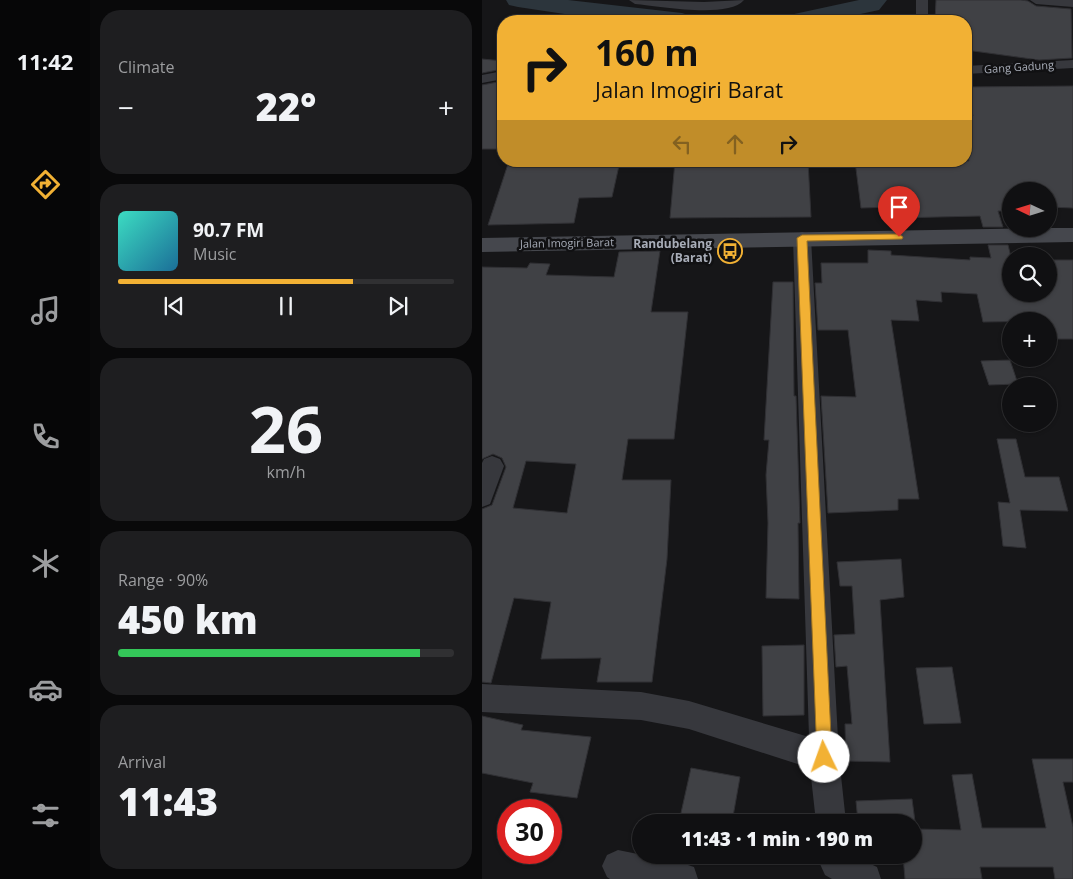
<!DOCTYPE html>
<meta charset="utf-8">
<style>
:root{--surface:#101012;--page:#1e1e20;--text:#f1f3f6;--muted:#9c9d9f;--line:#303032;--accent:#f2b134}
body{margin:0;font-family:"Open Sans",sans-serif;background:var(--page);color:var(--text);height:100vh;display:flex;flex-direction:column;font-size:19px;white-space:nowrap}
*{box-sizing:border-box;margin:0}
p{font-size:16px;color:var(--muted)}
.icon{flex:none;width:28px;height:28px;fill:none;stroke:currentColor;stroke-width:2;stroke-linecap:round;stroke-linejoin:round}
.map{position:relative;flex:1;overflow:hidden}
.drawer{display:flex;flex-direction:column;gap:10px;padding:10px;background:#09090a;width:392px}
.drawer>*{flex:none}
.guide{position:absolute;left:15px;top:15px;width:475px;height:152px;border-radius:20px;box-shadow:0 1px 4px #0004,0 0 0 1px var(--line);background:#f2b134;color:#111;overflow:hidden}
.needle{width:32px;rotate:274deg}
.controls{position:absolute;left:520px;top:182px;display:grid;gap:10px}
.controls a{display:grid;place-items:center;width:55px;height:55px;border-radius:50%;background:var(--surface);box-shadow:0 1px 4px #0004,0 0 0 1px var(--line);font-size:25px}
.speed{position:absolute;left:15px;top:799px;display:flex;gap:10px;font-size:25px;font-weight:700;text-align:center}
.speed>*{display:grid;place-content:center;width:65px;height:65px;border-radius:50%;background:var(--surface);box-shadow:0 1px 4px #0004,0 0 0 1px var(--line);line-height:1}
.speed .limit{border:8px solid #d22;background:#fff;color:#111}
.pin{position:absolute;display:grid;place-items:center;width:42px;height:42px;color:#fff;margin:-51px -21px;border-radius:50% 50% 50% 0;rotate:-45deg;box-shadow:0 0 5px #0007}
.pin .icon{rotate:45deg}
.me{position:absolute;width:55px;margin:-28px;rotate:357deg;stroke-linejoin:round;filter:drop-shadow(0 0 4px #0008)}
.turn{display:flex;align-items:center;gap:18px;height:105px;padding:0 15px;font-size:22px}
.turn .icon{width:65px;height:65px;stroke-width:2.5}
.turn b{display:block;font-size:35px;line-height:42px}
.lanes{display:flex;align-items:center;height:48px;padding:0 15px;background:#0003;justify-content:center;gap:25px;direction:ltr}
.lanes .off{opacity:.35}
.big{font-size:38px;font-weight:800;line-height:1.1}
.drawer .widget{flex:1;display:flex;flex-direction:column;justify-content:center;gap:8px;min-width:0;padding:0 18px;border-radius:20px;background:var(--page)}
.drawer .dial{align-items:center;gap:0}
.dial b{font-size:65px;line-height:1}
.song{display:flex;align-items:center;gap:15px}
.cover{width:60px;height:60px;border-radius:8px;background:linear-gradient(135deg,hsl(170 70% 55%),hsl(200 70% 35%))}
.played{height:5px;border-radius:2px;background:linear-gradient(90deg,var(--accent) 70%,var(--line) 70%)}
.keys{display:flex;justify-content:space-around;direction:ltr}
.heat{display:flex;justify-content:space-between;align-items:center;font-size:28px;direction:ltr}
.charge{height:8px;border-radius:4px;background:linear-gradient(90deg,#34c759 90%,var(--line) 0)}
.trip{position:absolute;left:150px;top:814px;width:290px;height:50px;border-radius:25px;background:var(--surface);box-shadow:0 1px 4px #0004,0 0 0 1px var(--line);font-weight:800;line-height:50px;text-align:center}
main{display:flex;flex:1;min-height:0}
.menu{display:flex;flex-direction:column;width:90px;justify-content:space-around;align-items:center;background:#060607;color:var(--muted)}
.menu .icon{width:35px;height:35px}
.menu .on{color:var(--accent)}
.menu b{font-size:22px;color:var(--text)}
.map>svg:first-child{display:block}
</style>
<main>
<nav class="menu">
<b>11:42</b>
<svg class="icon on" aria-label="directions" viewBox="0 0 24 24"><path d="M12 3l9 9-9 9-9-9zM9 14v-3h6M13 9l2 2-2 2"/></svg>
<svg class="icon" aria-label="music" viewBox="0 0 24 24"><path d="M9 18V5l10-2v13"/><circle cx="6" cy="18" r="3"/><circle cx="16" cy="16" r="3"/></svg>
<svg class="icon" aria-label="phone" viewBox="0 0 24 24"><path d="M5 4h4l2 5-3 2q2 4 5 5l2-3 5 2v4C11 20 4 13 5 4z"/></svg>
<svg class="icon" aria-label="climate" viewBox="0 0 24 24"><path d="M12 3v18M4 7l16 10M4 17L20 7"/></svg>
<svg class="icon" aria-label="car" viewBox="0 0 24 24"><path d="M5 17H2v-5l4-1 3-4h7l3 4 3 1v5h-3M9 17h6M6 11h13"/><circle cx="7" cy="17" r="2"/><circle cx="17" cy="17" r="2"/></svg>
<svg class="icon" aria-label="filters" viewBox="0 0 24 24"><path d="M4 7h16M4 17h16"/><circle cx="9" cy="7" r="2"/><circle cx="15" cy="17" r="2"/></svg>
</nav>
<section class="drawer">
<div class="widget"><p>Climate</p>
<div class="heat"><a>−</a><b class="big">22°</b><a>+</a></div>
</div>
<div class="widget">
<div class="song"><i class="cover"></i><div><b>90.7 FM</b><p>Music</p></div></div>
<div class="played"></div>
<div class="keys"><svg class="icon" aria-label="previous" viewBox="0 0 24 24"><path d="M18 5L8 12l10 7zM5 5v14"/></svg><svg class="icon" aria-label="pause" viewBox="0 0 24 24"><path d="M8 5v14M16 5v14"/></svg><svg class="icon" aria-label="next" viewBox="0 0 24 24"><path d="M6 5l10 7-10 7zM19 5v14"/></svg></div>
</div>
<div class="widget dial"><b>26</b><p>km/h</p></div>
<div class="widget"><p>Range · 90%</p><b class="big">450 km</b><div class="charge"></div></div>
<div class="widget"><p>Arrival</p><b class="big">11:43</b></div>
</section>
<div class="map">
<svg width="591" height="879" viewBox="0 0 591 879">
<rect width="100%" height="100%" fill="#161618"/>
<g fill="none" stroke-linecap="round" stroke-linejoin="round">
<g fill="#2c353c" fill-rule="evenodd">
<path d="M24 0H86L200 13 209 16 213 21H129L36 7 27 5Z"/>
<path d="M377 0H405L397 10 346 21H299L303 16Z"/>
</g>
</g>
<g fill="#404145" stroke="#303034" fill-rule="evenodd">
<path d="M454 0H539L546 1 554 6 589 9 590 58 557 60 484 50V21H453Z"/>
<path d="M0 59 21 61V69L0 73Z"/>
<path d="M21 81V149H0V85Z"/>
<path d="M591 86V208L566 207V191H529V211H516L521 227H501L498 216 413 218 411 207 379 208 373 161H487L484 149V116H491L484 87Z"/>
<path d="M27 161H138L130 197 97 198 92 223 6 225Z"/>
<path d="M193 161H326L329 217 188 218Z"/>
<path d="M506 245H526L529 257V294H566V260H591V339H567L566 321 501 322 495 294 459 292 460 302 434 300 437 321 409 320 437 499H416V510L346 513 339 396 374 397 366 330H336L333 283H340L339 263H386V250L409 251V255L488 260V257L509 258Z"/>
<path d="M178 251 169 312H206L192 439H146L140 480H189L185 559 170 682H115L119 658 59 659 69 602 32 598 9 683 0 682V509L10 505 24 467 20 458 11 454 0 459V267L45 268 48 263 68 264 64 275 132 277 137 252ZM44 461 94 464 85 513 31 508Z"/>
<path d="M291 282H311L312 396H314L318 523H316L317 599 284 598 286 523 284 475 287 440H282Z"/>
<path d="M528 360 536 384 507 385 499 361Z"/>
<path d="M515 439H534L543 477H577L586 511 538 510 544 548 521 546 516 502 528 503Z"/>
<path d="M419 559 422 597 398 600 408 762 364 761 363 724H370L365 666 354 667 352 635 373 634 370 586H358L355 562Z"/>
<path d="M322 645V715L281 716 280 646Z"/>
<path d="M470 667 479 723 442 724 434 668Z"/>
<path d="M0 716 41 725 39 730 109 737 95 798 48 792 51 783 0 773Z"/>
<path d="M550 759H591V782H581L591 827V879H573L571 867H498L500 879H423L421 856 379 857 378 855H431V822H376L374 801 430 799 434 829 479 830 470 775 490 774 500 828H564Z"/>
<path d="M209 768 258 777 250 822H197Z"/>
</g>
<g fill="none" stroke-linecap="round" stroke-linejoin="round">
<g fill="#37383d" fill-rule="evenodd">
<path d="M147 0 222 2 262 0C246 19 176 6 153 4Z"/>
<rect x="434" y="0" width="12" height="21"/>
<path d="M548 0H591V7L554 4Z"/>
<path d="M591 60V68L484 74V66Z"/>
<path d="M21 71V79L0 83V75Z"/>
<path d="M320 232 326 234 329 238 357 757 364 822H334L328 768 207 729 159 720 0 712V684L159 692 207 701 327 737 311 238 314 234Z"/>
<path d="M10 456 18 459 22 466 8 504 0 507V463L2 459Z"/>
<path d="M136 850 200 863 212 867 216 879H128L125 877 120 866 125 855Z"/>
<path d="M342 855H370L395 867 399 879H350L343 875 338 864Z"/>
</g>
<path fill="#45474d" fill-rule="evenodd" d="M566 228H591V242L0 252V238Z"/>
</g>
<path fill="#f2b134" stroke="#9d7322" d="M417 234 421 237 420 239 325 241 350 757 348 762 342 764 337 762 335 757 315 238 320 235Z"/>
<defs>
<symbol id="bus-ring" viewBox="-11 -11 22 22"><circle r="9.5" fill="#111113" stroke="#f2b134" stroke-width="1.5"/><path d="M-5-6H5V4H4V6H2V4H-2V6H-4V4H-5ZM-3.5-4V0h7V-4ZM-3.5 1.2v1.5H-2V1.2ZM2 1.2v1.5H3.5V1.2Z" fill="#f2b134"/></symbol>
</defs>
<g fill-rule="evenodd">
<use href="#bus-ring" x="234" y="237" width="28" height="28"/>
</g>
<g text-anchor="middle" stroke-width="5" stroke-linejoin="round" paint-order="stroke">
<g font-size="11" fill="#a8adb8" stroke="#111113">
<text transform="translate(537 67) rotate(-4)" y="4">Gang Gadung</text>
<text transform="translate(85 243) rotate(-1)" y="4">Jalan Imogiri Barat</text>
</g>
<g font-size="12" font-weight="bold" fill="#a8adb8" stroke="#111113" text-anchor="end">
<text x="230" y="248">Randubelang<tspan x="230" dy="14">(Barat)</tspan></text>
</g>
</g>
</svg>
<div class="controls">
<a><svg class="needle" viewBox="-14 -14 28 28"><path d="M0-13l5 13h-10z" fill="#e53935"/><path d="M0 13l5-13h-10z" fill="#9c9d9f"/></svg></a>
<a><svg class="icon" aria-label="search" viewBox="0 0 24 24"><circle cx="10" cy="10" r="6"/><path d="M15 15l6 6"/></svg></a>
<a>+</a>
<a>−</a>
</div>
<div class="speed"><div class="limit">30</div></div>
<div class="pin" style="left:417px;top:237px;background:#d93025"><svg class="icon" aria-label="arrive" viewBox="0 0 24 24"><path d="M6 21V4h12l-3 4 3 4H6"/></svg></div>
<svg class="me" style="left:342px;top:757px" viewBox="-20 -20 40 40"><circle r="19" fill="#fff"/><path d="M0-13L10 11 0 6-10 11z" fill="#f2b134"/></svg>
<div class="trip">11:43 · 1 min · 190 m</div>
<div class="guide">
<div class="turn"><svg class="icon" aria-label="right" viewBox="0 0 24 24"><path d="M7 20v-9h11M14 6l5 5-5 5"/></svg><div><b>160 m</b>Jalan Imogiri Barat</div></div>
<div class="lanes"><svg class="icon off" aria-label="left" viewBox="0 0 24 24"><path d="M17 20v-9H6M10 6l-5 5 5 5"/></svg><svg class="icon off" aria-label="ahead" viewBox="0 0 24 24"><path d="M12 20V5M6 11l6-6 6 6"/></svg><svg class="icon" aria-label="right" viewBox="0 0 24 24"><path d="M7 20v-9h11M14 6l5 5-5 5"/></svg></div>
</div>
</div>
</main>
